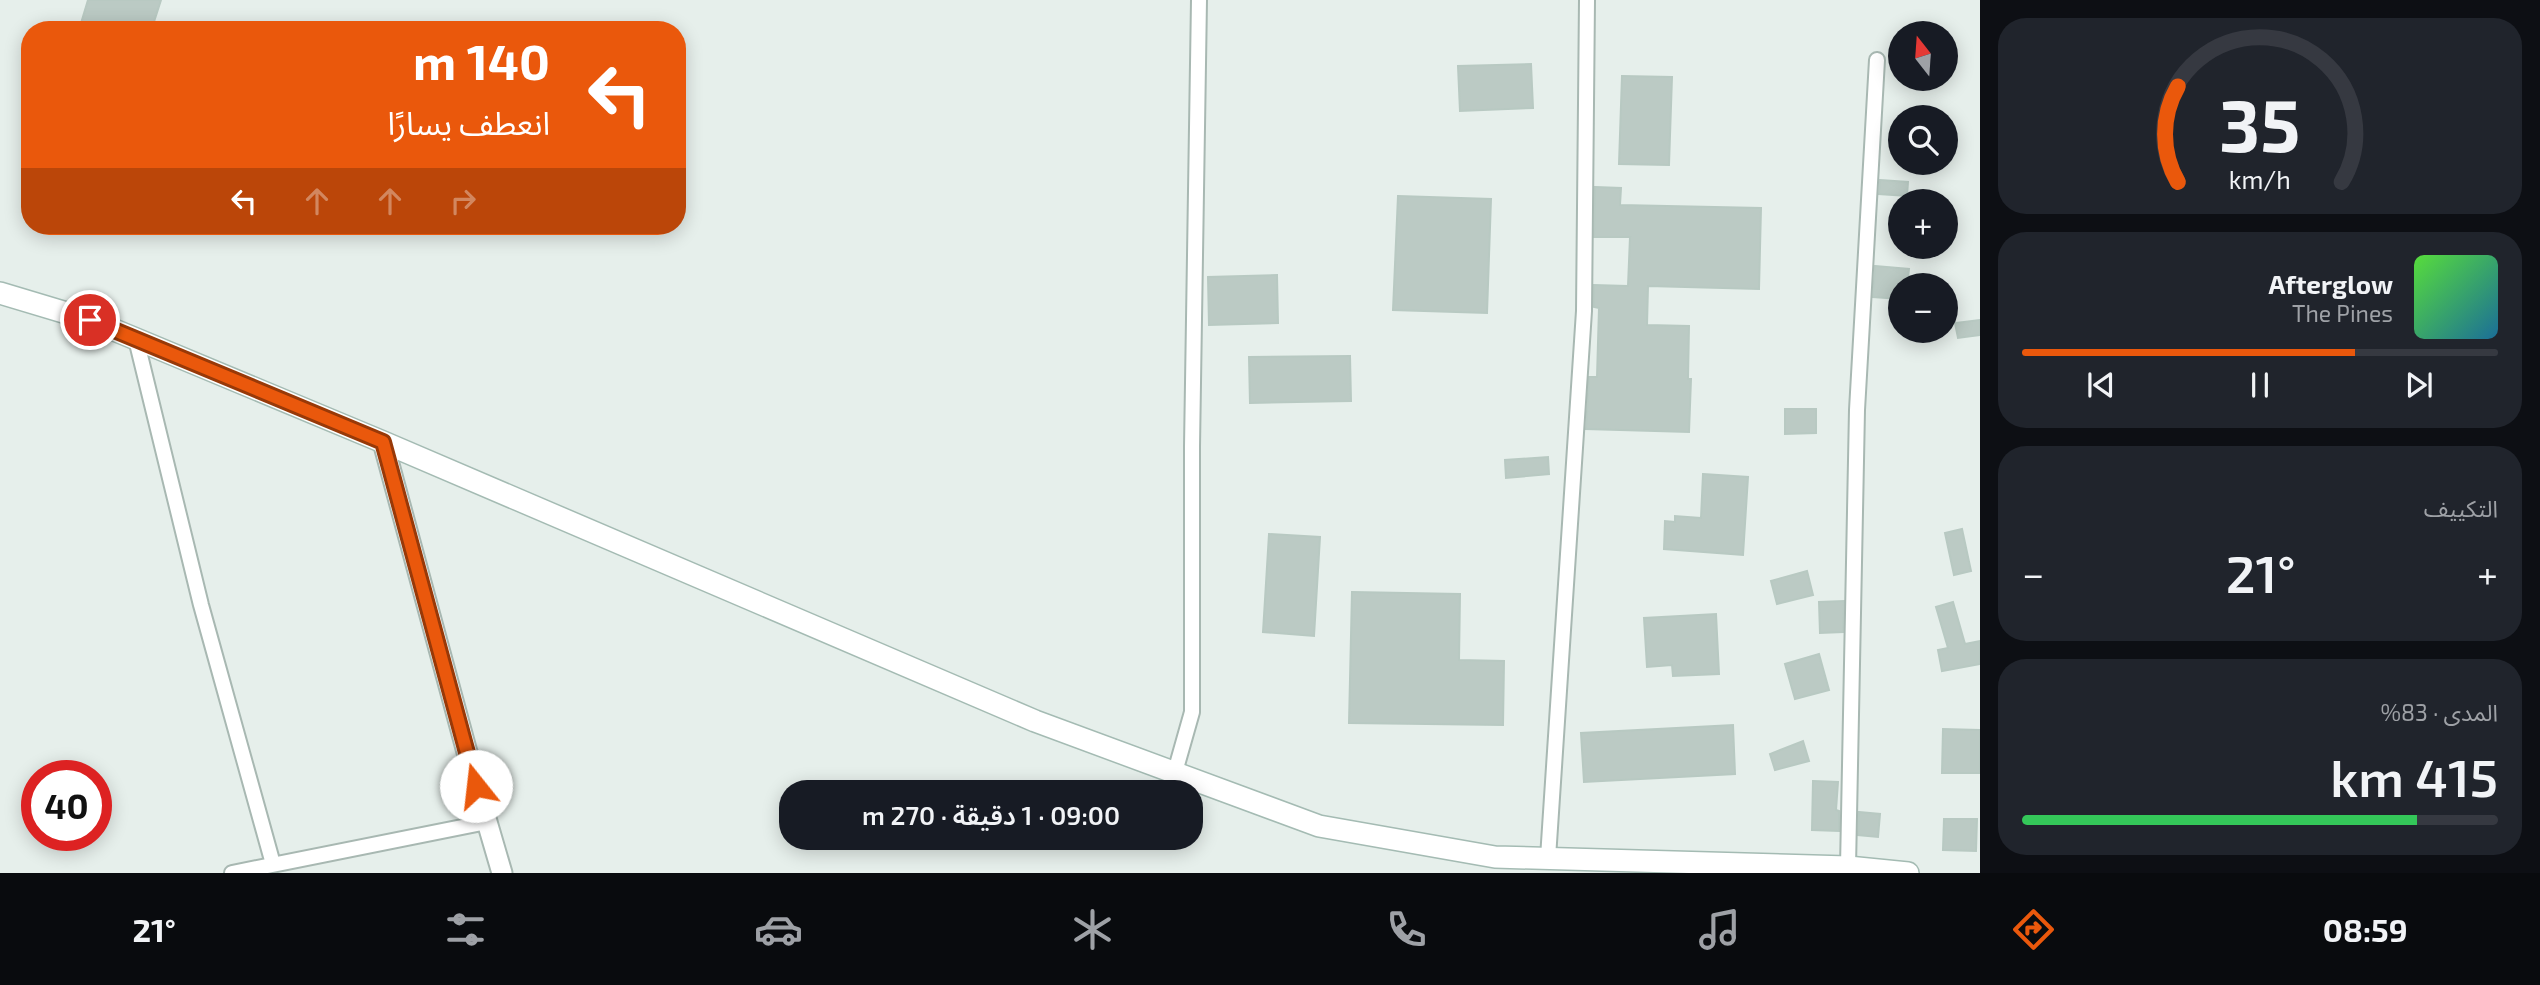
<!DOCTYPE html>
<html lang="ar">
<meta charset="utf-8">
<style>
:root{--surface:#171b24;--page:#20242c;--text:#f1f3f6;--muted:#9ea1a6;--line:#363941;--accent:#ea580c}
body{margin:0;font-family:"Exo 2","Noto Sans Arabic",sans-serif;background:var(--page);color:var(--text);direction:rtl;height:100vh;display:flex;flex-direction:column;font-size:26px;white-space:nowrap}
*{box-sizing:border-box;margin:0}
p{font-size:23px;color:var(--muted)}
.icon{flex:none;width:38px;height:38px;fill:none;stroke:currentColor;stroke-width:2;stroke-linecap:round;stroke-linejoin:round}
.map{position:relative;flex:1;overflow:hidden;direction:ltr}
.panel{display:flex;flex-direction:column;gap:18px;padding:18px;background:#0d0f14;width:560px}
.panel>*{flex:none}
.top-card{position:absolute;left:21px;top:21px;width:665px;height:214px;border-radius:28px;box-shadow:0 4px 18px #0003;direction:rtl;background:#ea580c;color:#fff;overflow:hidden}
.needle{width:46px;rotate:343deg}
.tools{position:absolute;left:1888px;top:21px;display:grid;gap:14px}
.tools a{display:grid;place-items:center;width:70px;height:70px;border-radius:50%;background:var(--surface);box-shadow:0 4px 18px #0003;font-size:35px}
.speed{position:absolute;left:21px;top:760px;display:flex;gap:14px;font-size:35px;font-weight:700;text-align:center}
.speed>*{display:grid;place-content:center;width:91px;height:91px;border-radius:50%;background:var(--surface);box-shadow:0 4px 18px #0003;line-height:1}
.speed .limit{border:10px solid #d22;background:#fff;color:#111}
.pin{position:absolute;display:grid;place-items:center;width:60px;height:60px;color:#fff;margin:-30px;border:4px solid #fff;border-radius:50%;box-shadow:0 2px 7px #0007}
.me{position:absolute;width:77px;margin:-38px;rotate:344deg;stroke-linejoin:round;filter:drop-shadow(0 0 5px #0008)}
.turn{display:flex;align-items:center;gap:24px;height:147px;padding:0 21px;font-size:32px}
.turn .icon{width:91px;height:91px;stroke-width:2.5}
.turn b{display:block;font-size:49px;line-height:60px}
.lanes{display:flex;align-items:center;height:66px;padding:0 21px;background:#0003;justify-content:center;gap:35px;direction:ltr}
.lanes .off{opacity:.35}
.big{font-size:52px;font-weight:600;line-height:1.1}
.panel .card{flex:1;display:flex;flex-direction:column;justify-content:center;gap:10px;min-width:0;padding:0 24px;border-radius:28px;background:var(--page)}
.panel .dial{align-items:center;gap:0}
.dial svg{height:182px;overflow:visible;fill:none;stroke:var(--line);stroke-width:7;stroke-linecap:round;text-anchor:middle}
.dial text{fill:var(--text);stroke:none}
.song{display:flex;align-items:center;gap:21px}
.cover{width:84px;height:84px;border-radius:10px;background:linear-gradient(135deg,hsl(110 70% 55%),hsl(200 70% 35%))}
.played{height:7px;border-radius:4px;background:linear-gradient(90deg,var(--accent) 70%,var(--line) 70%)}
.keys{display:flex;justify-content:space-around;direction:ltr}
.heat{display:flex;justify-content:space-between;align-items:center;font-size:38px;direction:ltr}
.charge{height:10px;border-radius:5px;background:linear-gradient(90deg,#34c759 83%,var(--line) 0)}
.trip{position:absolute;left:779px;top:780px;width:424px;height:70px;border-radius:28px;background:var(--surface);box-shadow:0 4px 18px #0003;font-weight:600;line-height:70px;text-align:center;direction:rtl}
.menu{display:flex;height:112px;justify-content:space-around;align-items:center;background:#090b0e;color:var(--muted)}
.menu .icon{width:49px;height:49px}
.menu .on{color:var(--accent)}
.menu b{font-size:32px;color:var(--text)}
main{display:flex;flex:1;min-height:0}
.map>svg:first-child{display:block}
</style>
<main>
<section class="panel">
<div class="card dial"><svg viewBox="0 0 100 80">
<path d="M14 69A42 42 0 1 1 86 69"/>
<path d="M14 69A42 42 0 0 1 14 27" stroke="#ea580c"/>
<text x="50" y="56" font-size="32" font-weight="700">35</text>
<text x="50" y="72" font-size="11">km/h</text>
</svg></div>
<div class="card">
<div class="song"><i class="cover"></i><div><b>Afterglow</b><p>The Pines</p></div></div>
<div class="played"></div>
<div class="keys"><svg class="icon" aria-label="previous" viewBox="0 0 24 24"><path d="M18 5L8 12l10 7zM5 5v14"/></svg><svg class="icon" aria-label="pause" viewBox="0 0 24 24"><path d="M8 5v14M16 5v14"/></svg><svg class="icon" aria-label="next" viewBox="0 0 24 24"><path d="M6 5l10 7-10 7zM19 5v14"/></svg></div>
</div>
<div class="card"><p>التكييف</p>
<div class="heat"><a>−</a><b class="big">21°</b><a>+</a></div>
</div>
<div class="card"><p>المدى · 83%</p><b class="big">415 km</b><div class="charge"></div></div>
</section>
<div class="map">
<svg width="1980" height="873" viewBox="0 0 1980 873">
<rect width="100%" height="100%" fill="#e6efeb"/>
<g fill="#bbcac4" stroke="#b8c9c2" stroke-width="2">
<path d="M88 0H161L152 28 138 23 136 30H79Z"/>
<path d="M1531 64 1533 108 1460 111 1458 66Z"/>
<path d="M1622 76 1672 77 1669 165 1619 164Z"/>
<path d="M1880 180 1908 182 1907 196 1879 194Z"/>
<path d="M1595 187 1621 188 1620 205 1761 208 1759 289 1648 286 1647 325 1689 326 1688 379H1691L1689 432 1586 429 1589 377H1597L1599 308 1594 307V285L1628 286 1630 237H1594Z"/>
<path d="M1398 196 1491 199 1487 313 1393 310Z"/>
<path d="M1875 266 1909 269 1907 285H1900V299L1873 297Z"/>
<path d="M1277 275 1278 323 1209 325 1208 277Z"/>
<path d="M1980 320V335L1958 338 1955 323Z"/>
<path d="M1350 356 1351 401 1250 403 1249 357Z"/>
<path d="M1785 409H1816V433L1785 434Z"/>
<path d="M1548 457 1549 474 1506 478 1505 460Z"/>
<path d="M1703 474 1748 477 1743 555 1664 549 1665 521 1675 522V516L1701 518Z"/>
<path d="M1962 529 1971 571 1954 575 1945 533Z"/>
<path d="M1269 534 1320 537 1314 636 1263 632Z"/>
<path d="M1807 571 1813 595 1777 604 1771 581Z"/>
<path d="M1352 592 1460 594 1459 660 1504 661 1503 725 1349 723Z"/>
<path d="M1844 601 1843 632 1820 633 1819 602Z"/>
<path d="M1953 602 1965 644 1980 641V664L1942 671 1938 650 1948 648 1936 607Z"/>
<path d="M1716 614 1719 674 1673 676 1672 665 1647 667 1644 618Z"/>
<path d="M1819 654 1829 690 1795 699 1785 664Z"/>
<path d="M1733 725 1735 774 1584 782 1581 733Z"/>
<path d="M1943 729 1980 730V773H1942Z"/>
<path d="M1803 741 1809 761 1775 770 1770 754Z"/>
<path d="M1813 781 1838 782 1836 810 1839 811V831L1812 830Z"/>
<path d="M1859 812 1880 814 1878 837 1858 835Z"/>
<path d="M1944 819H1977L1976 851 1943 850Z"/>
</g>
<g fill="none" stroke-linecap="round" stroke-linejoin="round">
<defs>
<g id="minor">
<path d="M136 339 201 605 273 864"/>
<path d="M1175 772 1192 712V447L1199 0"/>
<path d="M1548 858 1584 311 1587 0"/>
<path d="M1848 867 1857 410 1877 60"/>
<path d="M232 873 487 822"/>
</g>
<path id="tertiary" d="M383 442 471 767 502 873"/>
<path id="secondary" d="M0 293 90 320 136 339 383 442 1035 721 1319 826 1495 857 1848 867 1908 873"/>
</defs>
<use href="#minor" stroke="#a8b8b2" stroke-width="18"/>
<use href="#tertiary" stroke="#a8b8b2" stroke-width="23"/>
<use href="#secondary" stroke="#a4bbb3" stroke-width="24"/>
<use href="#minor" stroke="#fff" stroke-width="14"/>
<use href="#tertiary" stroke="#fff" stroke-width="19"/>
<use href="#secondary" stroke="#fff" stroke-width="21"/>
</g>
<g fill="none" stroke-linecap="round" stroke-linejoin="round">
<defs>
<path id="route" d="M90 320 383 442 476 786"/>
</defs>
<use href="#route" stroke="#983908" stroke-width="18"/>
<use href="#route" stroke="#ea580c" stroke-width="12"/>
</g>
</svg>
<div class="tools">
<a><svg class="needle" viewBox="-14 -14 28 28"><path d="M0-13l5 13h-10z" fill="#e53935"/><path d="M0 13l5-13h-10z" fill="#9ea1a6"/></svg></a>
<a><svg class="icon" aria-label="search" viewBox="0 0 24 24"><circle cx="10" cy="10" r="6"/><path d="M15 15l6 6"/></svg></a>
<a>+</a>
<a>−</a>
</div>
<div class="speed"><div class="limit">40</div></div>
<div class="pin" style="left:90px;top:320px;background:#d93025"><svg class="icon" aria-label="arrive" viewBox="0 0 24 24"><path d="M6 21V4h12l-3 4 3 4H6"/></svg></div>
<svg class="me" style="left:476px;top:786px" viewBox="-20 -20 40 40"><circle r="19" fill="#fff"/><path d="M0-13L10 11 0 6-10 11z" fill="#ea580c"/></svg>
<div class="trip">09:00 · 1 دقيقة · 270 m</div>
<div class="top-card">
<div class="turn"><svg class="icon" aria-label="left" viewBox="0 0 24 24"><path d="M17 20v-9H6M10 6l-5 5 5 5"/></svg><div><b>140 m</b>انعطف يسارًا</div></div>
<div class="lanes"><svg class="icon" aria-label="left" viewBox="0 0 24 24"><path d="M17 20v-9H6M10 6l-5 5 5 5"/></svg><svg class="icon off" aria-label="ahead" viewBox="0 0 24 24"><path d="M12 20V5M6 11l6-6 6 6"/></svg><svg class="icon off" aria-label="ahead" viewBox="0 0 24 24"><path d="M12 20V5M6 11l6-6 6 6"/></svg><svg class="icon off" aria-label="right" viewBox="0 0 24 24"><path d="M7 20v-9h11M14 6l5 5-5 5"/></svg></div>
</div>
</div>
</main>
<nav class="menu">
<b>08:59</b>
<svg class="icon on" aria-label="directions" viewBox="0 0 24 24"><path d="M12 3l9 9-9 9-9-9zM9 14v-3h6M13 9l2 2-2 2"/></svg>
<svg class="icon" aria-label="music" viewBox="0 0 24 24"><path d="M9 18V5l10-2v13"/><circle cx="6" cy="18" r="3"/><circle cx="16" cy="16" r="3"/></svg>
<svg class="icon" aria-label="phone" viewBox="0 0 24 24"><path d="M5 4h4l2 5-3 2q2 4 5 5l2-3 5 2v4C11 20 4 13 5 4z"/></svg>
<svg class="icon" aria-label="climate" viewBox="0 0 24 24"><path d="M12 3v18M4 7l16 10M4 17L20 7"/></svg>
<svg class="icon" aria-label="car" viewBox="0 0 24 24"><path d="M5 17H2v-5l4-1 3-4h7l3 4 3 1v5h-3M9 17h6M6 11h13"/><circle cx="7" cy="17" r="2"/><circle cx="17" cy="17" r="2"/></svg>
<svg class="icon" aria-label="filters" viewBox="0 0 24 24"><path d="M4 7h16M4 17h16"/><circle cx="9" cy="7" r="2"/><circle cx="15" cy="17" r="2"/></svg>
<b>21°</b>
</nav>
